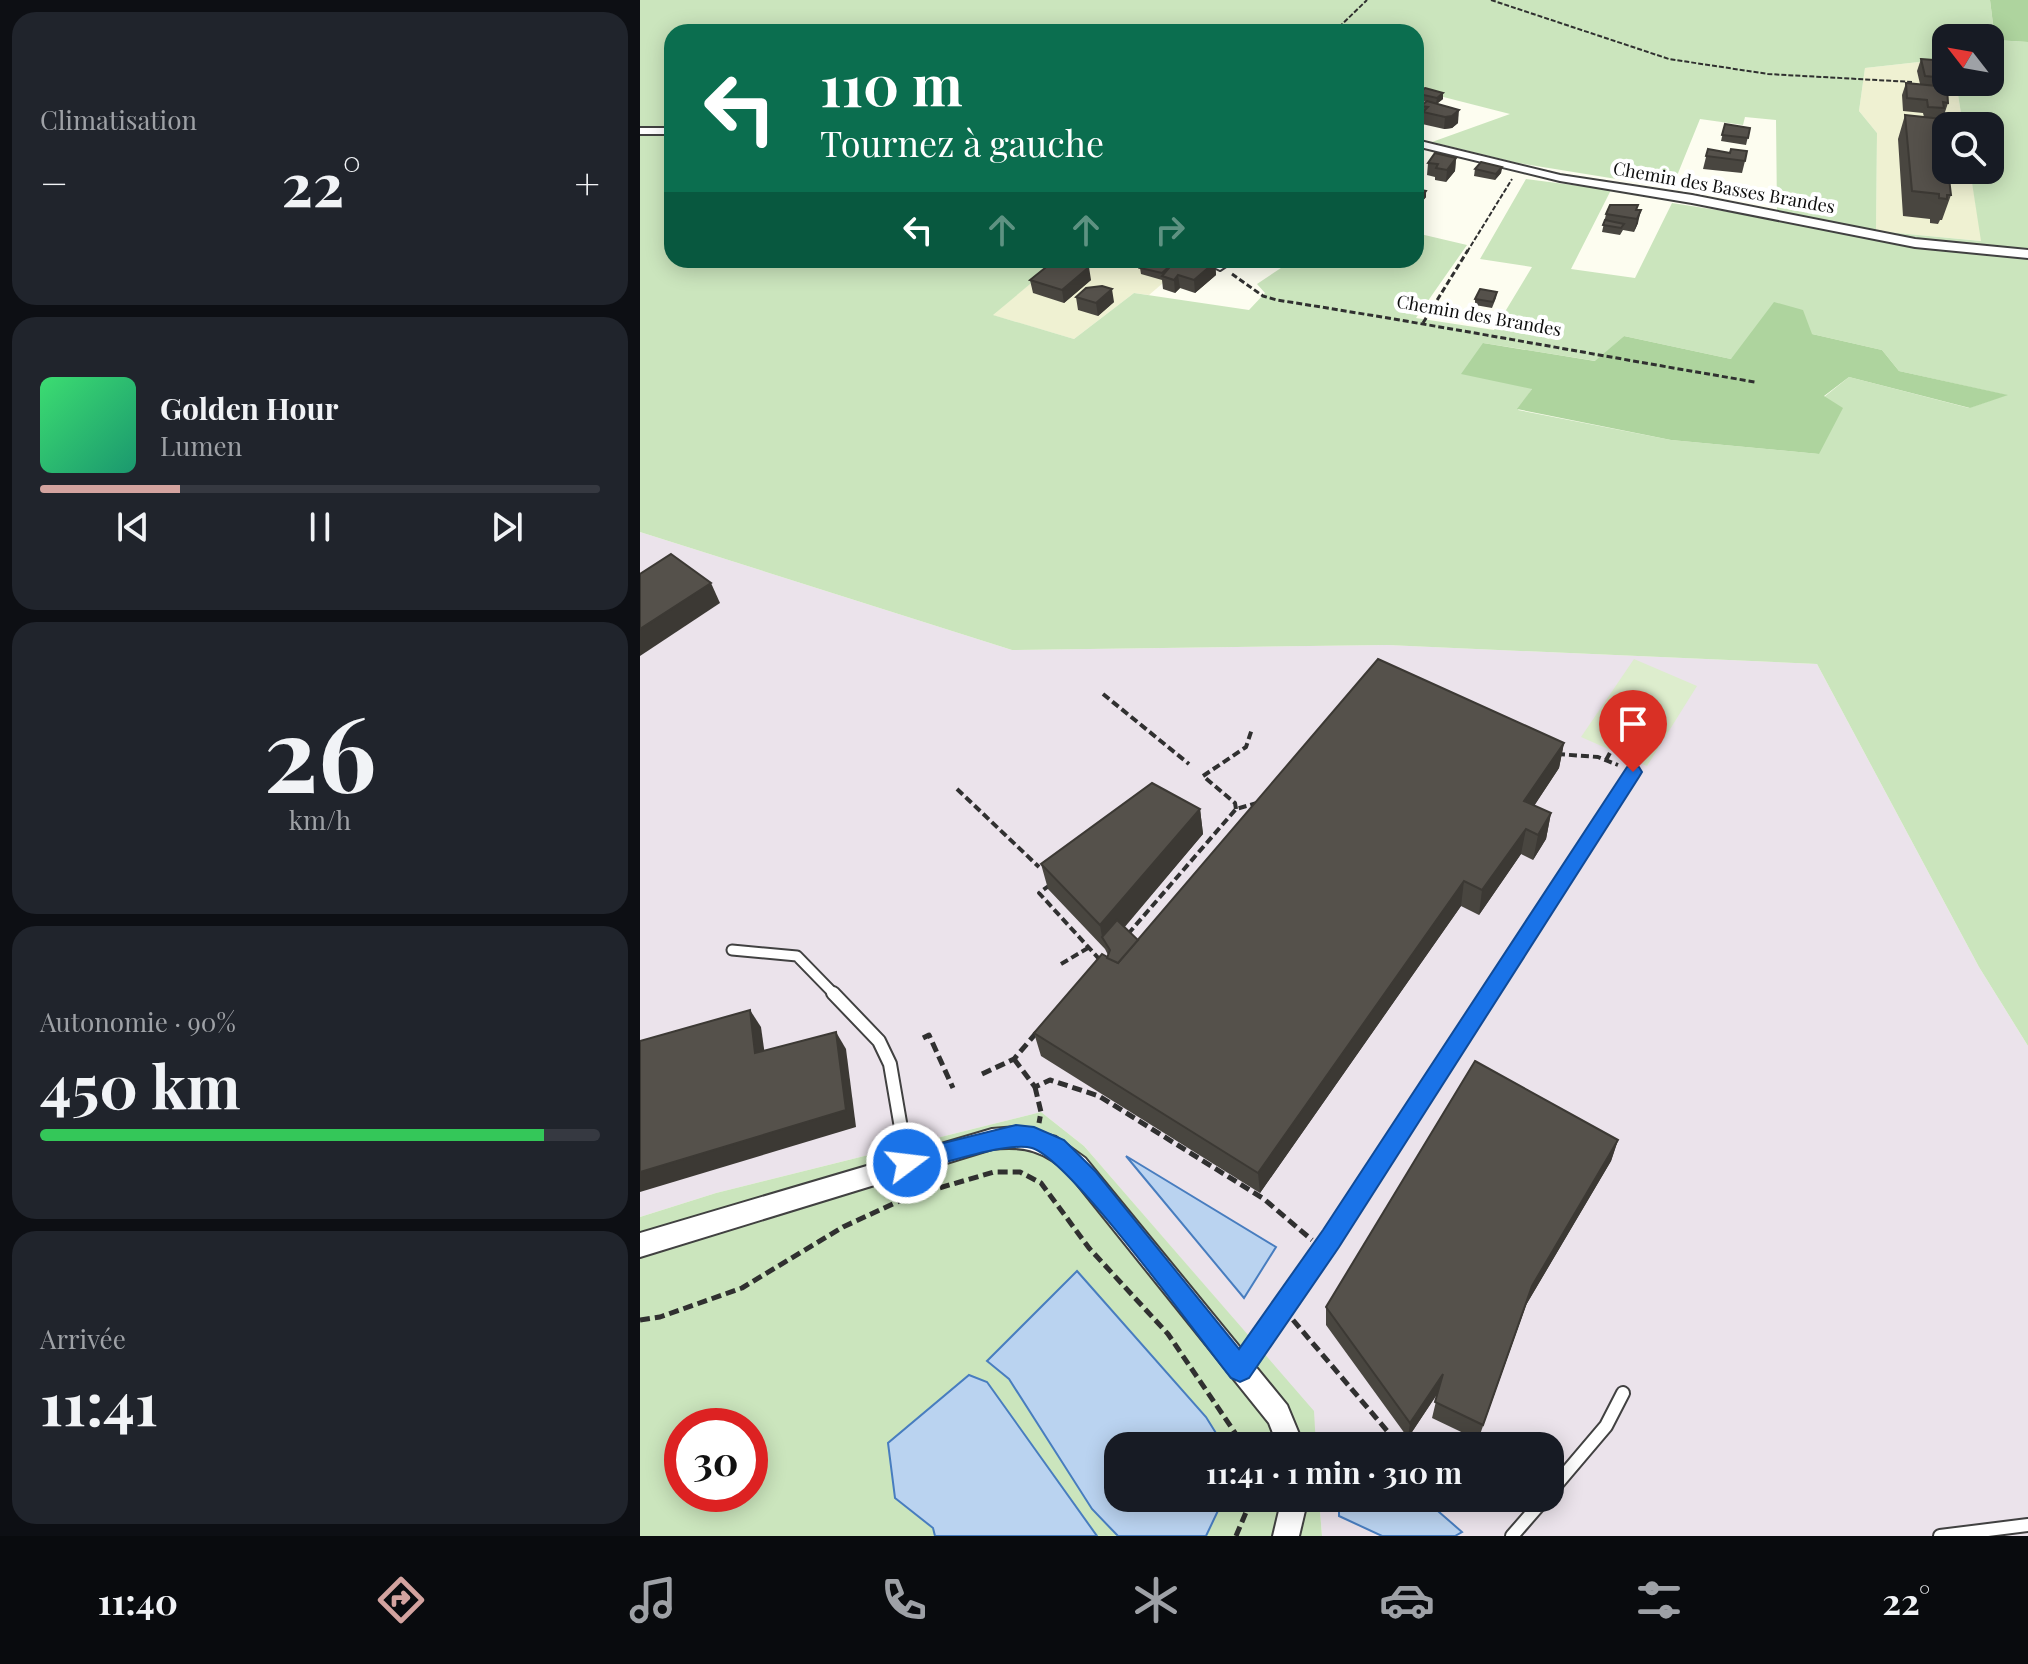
<!DOCTYPE html>
<html lang="fr">
<meta charset="utf-8">
<style>
:root{--surface:#171b24;--page:#20242c;--text:#f1f3f6;--muted:#9ea1a6;--line:#363941;--accent:#d3a39f}
body{margin:0;font-family:"Playfair Display",serif;background:var(--page);color:var(--text);height:100vh;display:flex;flex-direction:column;font-size:30px;white-space:nowrap}
*{box-sizing:border-box;margin:0}
p{font-size:26px;color:var(--muted)}
.icon{flex:none;width:44px;height:44px;fill:none;stroke:currentColor;stroke-width:2;stroke-linecap:round;stroke-linejoin:round}
.map{position:relative;flex:1;overflow:hidden}
.panel{display:flex;flex-direction:column;gap:12px;padding:12px;background:#0d0f14;width:640px}
.panel>*{flex:none}
.top-card{position:absolute;left:24px;top:24px;width:760px;height:244px;border-radius:24px;box-shadow:0 4px 20px #0003;background:#0b6e4f;color:#fff;overflow:hidden}
.needle{width:52px;rotate:301deg}
.tools{position:absolute;left:1292px;top:24px;display:grid;gap:16px}
.tools a{display:grid;place-items:center;width:72px;height:72px;border-radius:16px;background:var(--surface);box-shadow:0 4px 20px #0003;font-size:40px}
.speed{position:absolute;left:24px;top:1408px;display:flex;gap:16px;font-size:40px;font-weight:700;text-align:center}
.speed>*{display:grid;place-content:center;width:104px;height:104px;border-radius:50%;background:var(--surface);box-shadow:0 4px 20px #0003;line-height:1}
.speed .limit{border:12px solid #d22;background:#fff;color:#111}
.pin{position:absolute;display:grid;place-items:center;width:68px;height:68px;color:#fff;margin:-82px -34px;border-radius:50% 50% 50% 0;rotate:-45deg;box-shadow:0 0 8px #0007}
.pin .icon{rotate:45deg}
.me{position:absolute;width:88px;margin:-44px;rotate:75deg;stroke-linejoin:round;filter:drop-shadow(0 0 6px #0008)}
.turn{display:flex;align-items:center;gap:28px;height:168px;padding:0 24px;font-size:36px}
.turn .icon{width:104px;height:104px;stroke-width:2.5}
.turn b{display:block;font-size:56px;line-height:68px}
.lanes{display:flex;align-items:center;height:76px;padding:0 24px;background:#0003;justify-content:center;gap:40px;direction:ltr}
.lanes .off{opacity:.35}
.big{font-size:60px;font-weight:700;line-height:1.1}
.panel .card{flex:1;display:flex;flex-direction:column;justify-content:center;gap:12px;min-width:0;padding:0 28px;border-radius:24px;background:var(--page)}
.panel .dial{align-items:center;gap:0}
.dial b{font-size:104px;line-height:1}
.song{display:flex;align-items:center;gap:24px}
.cover{width:96px;height:96px;border-radius:12px;background:linear-gradient(135deg,hsl(140 70% 55%),hsl(160 70% 35%))}
.played{height:8px;border-radius:4px;background:linear-gradient(90deg,var(--accent) 25%,var(--line) 25%)}
.keys{display:flex;justify-content:space-around;direction:ltr}
.heat{display:flex;justify-content:space-between;align-items:center;font-size:44px;direction:ltr}
.charge{height:12px;border-radius:6px;background:linear-gradient(90deg,#34c759 90%,var(--line) 0)}
.trip{position:absolute;left:464px;top:1432px;width:460px;height:80px;border-radius:24px;background:var(--surface);box-shadow:0 4px 20px #0003;font-weight:700;line-height:80px;text-align:center}
.tabs{display:flex;height:128px;justify-content:space-around;align-items:center;background:#090b0e;color:var(--muted)}
.tabs .icon{width:56px;height:56px}
.tabs .current{color:var(--accent)}
.tabs b{font-size:36px;color:var(--text)}
main{display:flex;flex:1;min-height:0}
.map>svg:first-child{display:block}
</style>
<main>
<section class="panel">
<div class="card"><p>Climatisation</p>
<div class="heat"><a>−</a><b class="big">22°</b><a>+</a></div>
</div>
<div class="card">
<div class="song"><i class="cover"></i><div><b>Golden Hour</b><p>Lumen</p></div></div>
<div class="played"></div>
<div class="keys"><svg class="icon" aria-label="previous" viewBox="0 0 24 24"><path d="M18 5L8 12l10 7zM5 5v14"/></svg><svg class="icon" aria-label="pause" viewBox="0 0 24 24"><path d="M8 5v14M16 5v14"/></svg><svg class="icon" aria-label="next" viewBox="0 0 24 24"><path d="M6 5l10 7-10 7zM19 5v14"/></svg></div>
</div>
<div class="card dial"><b>26</b><p>km/h</p></div>
<div class="card"><p>Autonomie · 90%</p><b class="big">450 km</b><div class="charge"></div></div>
<div class="card"><p>Arrivée</p><b class="big">11:41</b></div>
</section>
<div class="map">
<svg width="1388" height="1536" viewBox="0 0 1388 1536">
<rect width="100%" height="100%" fill="#fdfdf0"/>
<path fill="#ebe3eb" d="M0 532 372 650 747 645 1177 664 1339 967 1388 1046V1536H682L679 1498H910V1446H676L673 1411 444 1146 401 1112 76 1193 0 1217Z"/>
<g fill="#eff1d2">
<path d="M1306 59V82H1316L1323 126H1306V170H1330L1342 241 1236 231 1237 133 1219 111 1225 68Z"/>
<path d="M419 260H542L544 265 509 295 494 293 434 339 352 315Z"/>
</g>
<g fill="#cbe5bd" fill-rule="evenodd">
<path d="M0 0H1350L1355 40 1388 42V1046L1339 967 1177 664 747 645 372 650 0 532ZM32 32H776V90L870 114 792 142 878 163 1032 188 1060 119 1103 125 1105 117 1136 120 1137 211 1135 219 1032 203 995 278 931 269 971 190 886 179 840 259 892 267 854 330 776 318 827 245 776 233V260H653L617 284 625 293 609 310 494 293 434 339 353 315 419 260H32ZM1306 38H1350V82H1316L1323 126H1350V170H1330L1341 241 1236 231 1237 133 1219 111 1225 68 1306 59ZM1172 334 1242 350 1259 371 1366 395 1329 408 1209 377 1184 397 1179 454 1031 440 878 410 892 389 843 343 956 361 984 336 1091 359Z"/>
<path d="M401 1112 444 1146 674 1411 676 1446H478V1498H679L682 1536H0V1217L76 1193ZM42 1426H110V1494H42Z"/>
</g>
<g fill="#aed49e">
<path d="M1350 0H1388V42L1355 40Z"/>
<path d="M1134 302 1163 310 1172 334 1242 350 1259 371 1368 395 1330 408 1209 377 1184 396 1203 408 1179 454 1031 440 877 409 892 389 821 374 843 343 955 361 984 336 1091 359Z"/>
</g>
<path fill="#ddedcd" d="M994 659 1057 686 1007 766 941 737Z"/>
<g fill="#bad3f0" stroke="#487dbf" stroke-width="2">
<path d="M486 1156 636 1247 604 1298Z"/>
<path d="M437 1271 566 1417 584 1446H478V1498H584L566 1536H478L452 1509 369 1379 347 1361Z"/>
<path d="M329 1375 347 1382 457 1536H295L293 1528 255 1498 248 1443Z"/>
<path d="M699 1498H783L822 1532 815 1536H742L699 1516Z"/>
</g>
<g fill="none" stroke-linecap="round" stroke-linejoin="round">
<defs>
<g id="lane-far1">
<path d="M92 950 157 956 195 995"/>
<path d="M849 995 993 772"/>
</g>
<g id="lane">
<path d="M193 993 239 1041 250 1064 267 1163"/>
<path d="M602 1366 691 1239 850 993"/>
<path d="M910 1492 966 1426 983 1393"/>
<path d="M872 1536 905 1498"/>
<path d="M1300 1536 1388 1525"/>
</g>
<g id="street">
<rect x="0" y="128" width="32" height="6"/>
<path d="M776 140 920 175 1052 195 1275 239 1388 250V258L1275 247 1052 203 920 181 776 146Z"/>
<path d="M560 260H577L586 266 580 270Z"/>
<path d="M376 1127 416 1137 445 1158 647 1405 664 1446H638L629 1423 429 1174C405 1151 384 1145 352 1149L0 1257V1233L352 1129Z"/>
<path d="M642 1498H668L659 1536H633Z"/>
</g>
</defs>
<use href="#lane-far1" stroke="#414141" stroke-width="13"/>
<use href="#lane" stroke="#414141" stroke-width="16"/>
<use href="#street" stroke="#414141" stroke-width="4"/>
<g stroke="#303030" stroke-width="2" stroke-dasharray="5 2" stroke-linecap="butt">
<path d="M851 0 1029 59 1128 74 1272 82"/>
<path d="M694 32 727 0"/>
<path d="M827 252 872 179"/>
</g>
<g stroke="#303030" stroke-width="3" stroke-dasharray="6 3" stroke-linecap="butt">
<path d="M592 274 623 296 637 300C797 325 955 355 1115 382"/>
<path d="M783 323 828 250"/>
</g>
<g stroke="#303030" stroke-width="4" stroke-dasharray="8 4" stroke-linecap="butt">
<path d="M463 694 549 764"/>
<path d="M917 754 958 757 978 765"/>
<path d="M966 760 971 751"/>
<path d="M317 789 399 867"/>
<path d="M596 809 595 803 563 776 606 747 612 729"/>
<path d="M410 885 399 893 461 961"/>
<path d="M488 934 596 809 617 803"/>
<path d="M421 964 448 948"/>
</g>
<g stroke="#303030" stroke-width="5" stroke-dasharray="10 5" stroke-linecap="butt">
<path d="M283 1038 289 1035 313 1088"/>
<path d="M374 1059 395 1087 410 1080 459 1096 624 1199 672 1240"/>
<path d="M342 1074 374 1059 397 1032"/>
<path d="M395 1087 401 1112 399 1123"/>
<path d="M0 1320 20 1317 102 1288 203 1227 268 1197 354 1172H380L401 1183 449 1248 528 1334 604 1446"/>
<path d="M653 1320 760 1446"/>
<path d="M596 1536 612 1498"/>
</g>
<use href="#lane-far1" stroke="#fff" stroke-width="9"/>
<use href="#lane" stroke="#fff" stroke-width="12"/>
<use href="#street" fill="#fff" fill-rule="evenodd"/>
</g>
<g fill="#494640">
<path d="M1281 59 1306 61V82H1312L1310 90H1307L1308 103 1304 115H1302L1301 119 1311 195 1302 220H1300L1298 224 1290 223V219L1263 216 1258 139 1265 115 1284 117 1283 113 1263 111 1262 95 1266 83 1280 84 1277 71Z"/>
<path d="M779 94 803 99 797 104 818 123 812 128 804 129 782 124 783 119 781 118V106L786 102 778 100Z"/>
<path d="M1085 124 1110 128 1106 145 1081 141Z"/>
<path d="M1068 149 1105 161 1102 173 1063 169Z"/>
<path d="M816 158 815 171 806 182 795 180V177L787 175 788 163Z"/>
<path d="M862 167 861 173 855 180 834 176 835 169Z"/>
<path d="M776 189 786 191V197L781 203 776 202Z"/>
<path d="M997 210 998 223 994 232 983 230 980 235 962 232 966 214Z"/>
<path d="M575 262 576 275 555 293 540 288 535 293 523 289 522 280 501 274 500 268 532 264 552 267Z"/>
<path d="M390 280H451L424 303 393 293Z"/>
<path d="M857 292 856 298 852 308 835 305V299Z"/>
<path d="M436 297 474 302 458 316 438 310Z"/>
<path d="M924 743 919 768 894 806 911 813 906 839 893 860 881 854 839 915 821 906 620 1193 401 1056 394 1033 467 958 468 955 465 949 408 889 401 864 560 809 563 834 484 927 498 940Z"/>
<path d="M978 1140 971 1161 886 1305 838 1440 792 1418 798 1393 768 1438 686 1325V1307Z"/>
</g>
<g fill="#3c3934">
<path d="M803 93V99L796 104 797 98Z"/>
<path d="M819 110 818 123 812 128 804 129 805 117Z"/>
<path d="M816 158 815 171 806 182 807 170Z"/>
<path d="M862 167 861 173 855 180 856 174Z"/>
<path d="M786 191V197L781 203 782 197Z"/>
<path d="M1001 210 998 223 994 232 997 219Z"/>
<path d="M575 262 576 275 555 293 554 280Z"/>
<path d="M449 267 451 280 424 303 422 290Z"/>
<path d="M538 275 540 288 535 293 534 280Z"/>
<path d="M472 289 474 302 458 316 456 303Z"/>
<path d="M71 583 80 603 0 656V629Z"/>
<path d="M924 743 919 768 880 827 884 801Z"/>
<path d="M560 809 563 834 468 947 462 937 460 925Z"/>
<path d="M911 813 906 839 893 860 898 835Z"/>
<path d="M886 829 881 854 839 915 842 890Z"/>
<path d="M824 881 821 906 620 1193 618 1173Z"/>
<path d="M110 1010 121 1027 127 1070 115 1053Z"/>
<path d="M196 1032 206 1049 216 1127 0 1192V1172Z"/>
<path d="M978 1140 971 1161 886 1305 838 1440 892 1286Z"/>
<path d="M803 1374 799 1391 768 1438 770 1423Z"/>
</g>
<g fill="#55514b" stroke="#3c3934" stroke-width="2">
<path d="M1281 59 1306 61V78L1285 76Z"/>
<path d="M1266 83 1307 87 1308 103 1303 102 1304 108 1288 107 1287 100 1267 98Z"/>
<path d="M785 88 803 93 797 98 779 94Z"/>
<path d="M787 101 819 110 812 116 805 117 783 112 788 107 781 106Z"/>
<path d="M1265 115 1302 119 1306 154V170H1308L1311 195H1307V199L1299 198V194L1272 191Z"/>
<path d="M1085 124 1110 128 1108 138 1082 135Z"/>
<path d="M1068 149 1090 153 1091 149 1107 151 1105 161 1066 156Z"/>
<path d="M795 153 816 158 807 170 796 168 798 164 788 163Z"/>
<path d="M841 162 862 167 856 174 835 169Z"/>
<path d="M776 189 786 191 782 197 776 196Z"/>
<path d="M970 205H998L996 210H1001L997 219 966 214Z"/>
<path d="M965 220 984 224 981 228 963 225Z"/>
<path d="M415 260H426L449 267 422 290 390 280Z"/>
<path d="M509 260H519L532 264 522 273 500 268Z"/>
<path d="M559 260 575 262 554 280 538 275 534 280 522 276 534 262 552 267Z"/>
<path d="M462 286 472 289 456 303 436 297 446 288Z"/>
<path d="M840 289 857 292 853 302 835 299Z"/>
<path d="M31 554 71 583 0 629V574Z"/>
<path d="M738 659 924 743 884 801 911 813 898 835 886 829 842 890 824 881 618 1173 394 1033 462 954 478 963Z"/>
<path d="M512 783 560 809 460 925 401 864Z"/>
<path d="M477 920 498 940 478 963 467 958 470 950 462 937Z"/>
<path d="M110 1010 115 1053 196 1032 206 1110 0 1172V1041Z"/>
<path d="M835 1061 978 1140 892 1286 843 1425 795 1402 803 1374 770 1423 686 1307Z"/>
</g>
<path fill="#1a73e8" stroke="#114b97" stroke-width="2" d="M993 765 999 767 1002 772 999 777 699 1247 609 1378 600 1382 591 1378C558 1337 431 1160 392 1148 367 1141 295 1166 267 1173L259 1170 256 1163 259 1155 267 1152 376 1125 394 1127 424 1140 456 1172 599 1349 683 1230 987 767Z"/>
<g text-anchor="middle" stroke-width="8" stroke-linejoin="round" paint-order="stroke">
<g font-size="18" fill="#0e0e0e" stroke="#fff">
<text transform="translate(1084 188) rotate(10)" y="6">Chemin des Basses Brandes</text>
<text transform="translate(839 316) rotate(10)" y="6">Chemin des Brandes</text>
</g>
</g>
</svg>
<div class="tools">
<a><svg class="needle" viewBox="-14 -14 28 28"><path d="M0-13l5 13h-10z" fill="#e53935"/><path d="M0 13l5-13h-10z" fill="#9ea1a6"/></svg></a>
<a><svg class="icon" aria-label="search" viewBox="0 0 24 24"><circle cx="10" cy="10" r="6"/><path d="M15 15l6 6"/></svg></a>
</div>
<div class="speed"><div class="limit">30</div></div>
<div class="pin" style="left:993px;top:772px;background:#d93025"><svg class="icon" aria-label="arrive" viewBox="0 0 24 24"><path d="M6 21V4h12l-3 4 3 4H6"/></svg></div>
<svg class="me" style="left:267px;top:1163px" viewBox="-20 -20 40 40"><circle r="17" fill="#1a73e8" stroke="#fff" stroke-width="3"/><path d="M0-11L8 9 0 5-8 9z" fill="#fff"/></svg>
<div class="trip">11:41 · 1 min · 310 m</div>
<div class="top-card">
<div class="turn"><svg class="icon" aria-label="left" viewBox="0 0 24 24"><path d="M17 20v-9H6M10 6l-5 5 5 5"/></svg><div><b>110 m</b>Tournez à gauche</div></div>
<div class="lanes"><svg class="icon" aria-label="left" viewBox="0 0 24 24"><path d="M17 20v-9H6M10 6l-5 5 5 5"/></svg><svg class="icon off" aria-label="ahead" viewBox="0 0 24 24"><path d="M12 20V5M6 11l6-6 6 6"/></svg><svg class="icon off" aria-label="ahead" viewBox="0 0 24 24"><path d="M12 20V5M6 11l6-6 6 6"/></svg><svg class="icon off" aria-label="right" viewBox="0 0 24 24"><path d="M7 20v-9h11M14 6l5 5-5 5"/></svg></div>
</div>
</div>
</main>
<nav class="tabs">
<b>11:40</b>
<svg class="icon current" aria-label="directions" viewBox="0 0 24 24"><path d="M12 3l9 9-9 9-9-9zM9 14v-3h6M13 9l2 2-2 2"/></svg>
<svg class="icon" aria-label="music" viewBox="0 0 24 24"><path d="M9 18V5l10-2v13"/><circle cx="6" cy="18" r="3"/><circle cx="16" cy="16" r="3"/></svg>
<svg class="icon" aria-label="phone" viewBox="0 0 24 24"><path d="M5 4h4l2 5-3 2q2 4 5 5l2-3 5 2v4C11 20 4 13 5 4z"/></svg>
<svg class="icon" aria-label="climate" viewBox="0 0 24 24"><path d="M12 3v18M4 7l16 10M4 17L20 7"/></svg>
<svg class="icon" aria-label="car" viewBox="0 0 24 24"><path d="M5 17H2v-5l4-1 3-4h7l3 4 3 1v5h-3M9 17h6M6 11h13"/><circle cx="7" cy="17" r="2"/><circle cx="17" cy="17" r="2"/></svg>
<svg class="icon" aria-label="filters" viewBox="0 0 24 24"><path d="M4 7h16M4 17h16"/><circle cx="9" cy="7" r="2"/><circle cx="15" cy="17" r="2"/></svg>
<b>22°</b>
</nav>
